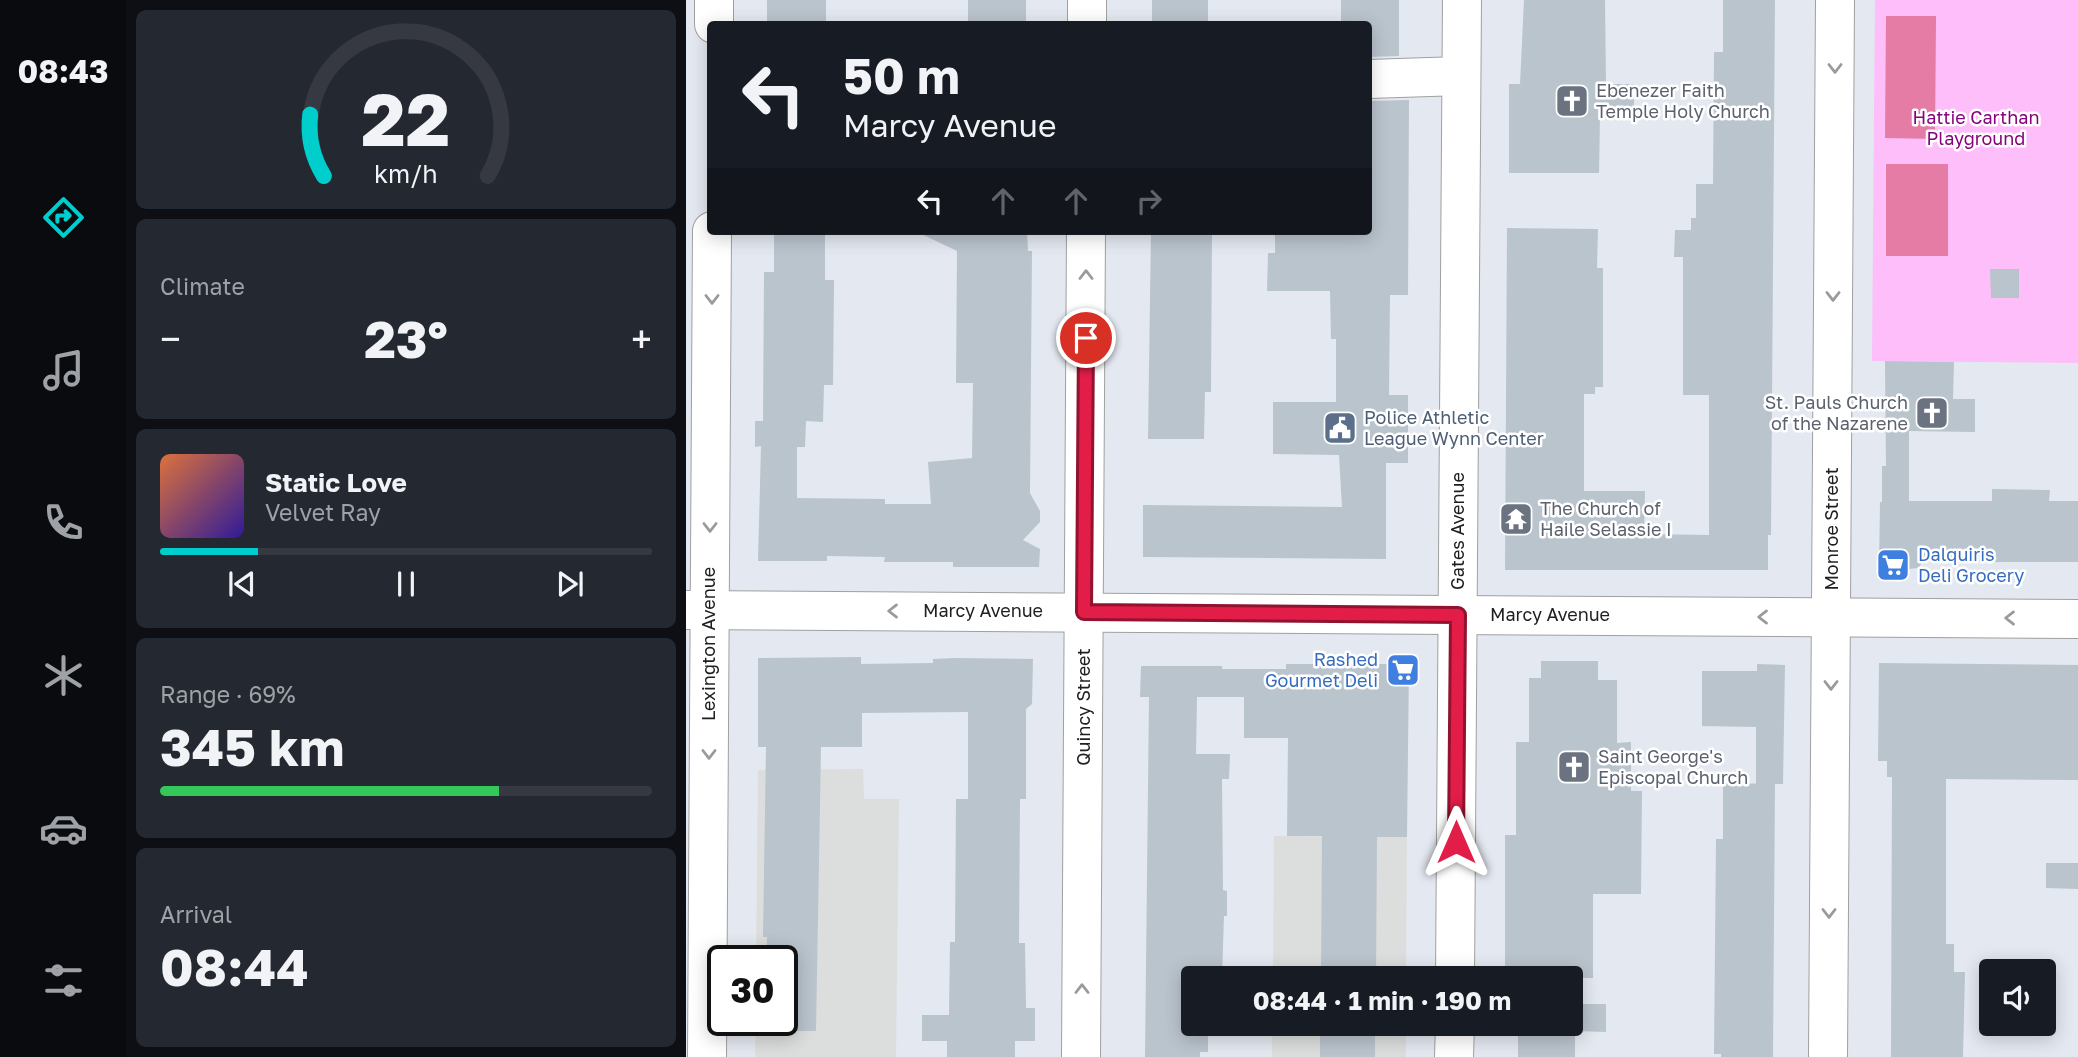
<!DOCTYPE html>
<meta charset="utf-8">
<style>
:root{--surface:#171b24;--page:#242831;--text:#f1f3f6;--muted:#9ea1a6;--line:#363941;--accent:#00cecd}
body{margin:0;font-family:"Golos Text",sans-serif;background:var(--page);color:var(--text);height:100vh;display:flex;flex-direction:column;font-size:26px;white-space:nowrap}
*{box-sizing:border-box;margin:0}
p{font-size:23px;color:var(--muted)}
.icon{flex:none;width:38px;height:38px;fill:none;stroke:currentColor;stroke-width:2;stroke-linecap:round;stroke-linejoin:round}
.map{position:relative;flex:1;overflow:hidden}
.details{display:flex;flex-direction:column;gap:10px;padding:10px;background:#0d0f14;width:560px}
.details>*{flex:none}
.top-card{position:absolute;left:21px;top:21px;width:665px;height:214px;border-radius:7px;box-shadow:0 4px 18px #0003;background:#171b24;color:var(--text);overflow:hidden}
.fabs{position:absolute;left:1293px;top:959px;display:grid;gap:14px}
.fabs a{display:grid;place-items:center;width:77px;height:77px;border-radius:7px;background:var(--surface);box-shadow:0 4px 18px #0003;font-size:35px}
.speed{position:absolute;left:21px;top:945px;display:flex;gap:14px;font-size:35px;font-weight:700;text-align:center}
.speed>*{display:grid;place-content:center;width:91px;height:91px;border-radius:50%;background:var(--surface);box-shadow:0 4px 18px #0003;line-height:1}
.speed .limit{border:4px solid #111;border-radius:10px;background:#fff;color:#111}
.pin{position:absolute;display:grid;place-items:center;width:60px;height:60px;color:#fff;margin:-30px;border:4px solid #fff;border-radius:50%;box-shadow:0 2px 7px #0007}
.me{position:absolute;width:77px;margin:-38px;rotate:0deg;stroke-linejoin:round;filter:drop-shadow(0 0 5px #0008)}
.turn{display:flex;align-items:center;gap:24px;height:147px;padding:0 21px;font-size:32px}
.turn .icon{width:91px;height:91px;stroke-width:2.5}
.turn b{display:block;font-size:49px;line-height:60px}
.lanes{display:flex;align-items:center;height:66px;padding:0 21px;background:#0003;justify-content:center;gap:35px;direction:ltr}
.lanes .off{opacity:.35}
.big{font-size:52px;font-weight:700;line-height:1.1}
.details .widget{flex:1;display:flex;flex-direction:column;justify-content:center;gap:10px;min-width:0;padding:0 24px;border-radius:10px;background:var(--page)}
.details .dial{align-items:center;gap:0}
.dial svg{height:182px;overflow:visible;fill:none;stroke:var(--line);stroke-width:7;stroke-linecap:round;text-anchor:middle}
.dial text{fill:var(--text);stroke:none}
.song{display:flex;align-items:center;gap:21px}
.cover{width:84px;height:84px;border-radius:10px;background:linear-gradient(135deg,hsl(20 70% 55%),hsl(250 70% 35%))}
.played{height:7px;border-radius:4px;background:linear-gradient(90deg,var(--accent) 20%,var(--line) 20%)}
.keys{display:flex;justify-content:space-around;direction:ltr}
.heat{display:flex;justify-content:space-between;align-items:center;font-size:38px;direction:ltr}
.charge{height:10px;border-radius:5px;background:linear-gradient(90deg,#34c759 69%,var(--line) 0)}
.trip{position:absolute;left:495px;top:966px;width:402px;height:70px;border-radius:7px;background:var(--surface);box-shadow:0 4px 18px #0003;font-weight:700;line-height:70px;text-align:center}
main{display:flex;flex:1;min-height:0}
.menu{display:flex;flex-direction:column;width:126px;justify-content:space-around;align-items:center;background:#090b0e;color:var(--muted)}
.menu .icon{width:49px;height:49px}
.menu .selected{color:var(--accent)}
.menu b{font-size:32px;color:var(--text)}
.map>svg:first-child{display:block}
</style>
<main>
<nav class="menu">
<b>08:43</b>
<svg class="icon selected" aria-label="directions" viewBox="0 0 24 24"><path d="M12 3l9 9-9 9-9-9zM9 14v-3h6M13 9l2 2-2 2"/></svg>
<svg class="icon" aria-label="music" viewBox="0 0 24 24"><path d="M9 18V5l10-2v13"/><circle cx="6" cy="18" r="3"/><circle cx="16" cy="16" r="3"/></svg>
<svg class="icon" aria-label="phone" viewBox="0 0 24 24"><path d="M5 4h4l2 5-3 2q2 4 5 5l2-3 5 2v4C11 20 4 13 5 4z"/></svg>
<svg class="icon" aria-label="climate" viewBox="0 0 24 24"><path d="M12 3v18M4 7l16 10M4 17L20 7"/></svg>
<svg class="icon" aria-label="car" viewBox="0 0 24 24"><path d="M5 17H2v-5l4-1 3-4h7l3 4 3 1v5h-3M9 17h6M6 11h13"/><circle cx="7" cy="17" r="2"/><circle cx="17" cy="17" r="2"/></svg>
<svg class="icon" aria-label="filters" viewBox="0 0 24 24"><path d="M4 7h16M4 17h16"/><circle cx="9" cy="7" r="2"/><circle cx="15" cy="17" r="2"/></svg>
</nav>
<section class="details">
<div class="widget dial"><svg viewBox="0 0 100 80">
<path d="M14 69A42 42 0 1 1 86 69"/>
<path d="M14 69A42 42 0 0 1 8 42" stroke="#00cecd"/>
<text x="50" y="56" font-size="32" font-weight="700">22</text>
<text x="50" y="72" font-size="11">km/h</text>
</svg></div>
<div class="widget"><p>Climate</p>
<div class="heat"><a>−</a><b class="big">23°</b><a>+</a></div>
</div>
<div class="widget">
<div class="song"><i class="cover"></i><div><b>Static Love</b><p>Velvet Ray</p></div></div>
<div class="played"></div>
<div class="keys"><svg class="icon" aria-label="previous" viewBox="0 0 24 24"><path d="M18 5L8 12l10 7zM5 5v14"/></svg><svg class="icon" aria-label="pause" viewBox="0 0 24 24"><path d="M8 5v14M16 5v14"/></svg><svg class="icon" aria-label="next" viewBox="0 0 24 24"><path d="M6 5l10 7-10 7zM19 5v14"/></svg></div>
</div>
<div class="widget"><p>Range · 69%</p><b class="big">345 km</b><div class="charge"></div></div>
<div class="widget"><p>Arrival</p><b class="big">08:44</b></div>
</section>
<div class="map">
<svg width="1392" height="1057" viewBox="0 0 1392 1057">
<rect width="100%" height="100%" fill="#e4e8f0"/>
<g fill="#dcdddd">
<path d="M177 769 178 799H213L210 1057H69L70 1020H96V961H70L72 770Z"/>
<path d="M588 836 721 837 720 978H587Z"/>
<rect x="586" y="1024" width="134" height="33"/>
</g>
<path fill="#fdbef9" d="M1189 0H1392V363L1186 361Z"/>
<g fill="#e57ca5">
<path d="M1200 16H1250L1249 139 1199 138Z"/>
<rect x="1200" y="164" width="62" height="92"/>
</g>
<g fill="#bac4cd">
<rect x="81" y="0" width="59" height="24"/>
<rect x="282" y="0" width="58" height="24"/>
<rect x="466" y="0" width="56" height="24"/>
<path d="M655 0H713V56L682 57V24H655Z"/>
<path d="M838 0H919L920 84H948V118H914L913 173H823V84H834Z"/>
<path d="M1037 0H1089L1085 535H1082V570H819L821 228 912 229 911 268H917V387H909V394H898V491H959L958 534 1023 535V395H997V257H988L989 230H1005V218H1010V184H1027L1028 52H1037Z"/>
<path d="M723 100 722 295H704L703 395H722V463H700V559L457 557V505L656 507 653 455 587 454V402H650V339H645L644 291H581L582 253H589V231H682V101Z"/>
<path d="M88 231H139V280H148L147 385H138L137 422 120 421 119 447H111V498L199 499V504H245L242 462 286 458 287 383H270L271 251 229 231H341L342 251H346L344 493 354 511V522L337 540 354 549 353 567H267V562H198L199 557 141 556V561H72L75 446 69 447V421H77L78 272H88Z"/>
<path d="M465 231H526L525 392H519L518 439H462Z"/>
<path d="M1304 269H1333V298H1305Z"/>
<path d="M1199 361 1268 362 1267 399H1289V432L1223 431V501H1306V489L1364 490 1363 501H1392V562H1236L1233 568 1222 569 1223 572 1193 571 1194 502H1196V466H1200Z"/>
<path d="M175 657V664L247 663V659L270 658 347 659 346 704 340 709V799H334L333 943H339L340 1008H349V1041H329V1057H261V1041H236V1015H263L264 942H269L270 799H282V712L176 713V747H135L130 1031H96V961H80L81 937H77L80 747H72V658Z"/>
<path d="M855 661H912V680H931V743L945 742V791H956L955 894H907V978H819V835H830V742H843V678H855Z"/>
<path d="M1193 663 1392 665V780L1260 779V944H1268V972H1279L1277 1057H1205L1206 777H1201V761H1192Z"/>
<path d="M600 664H723L721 837H691L690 978H635L636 836H601L602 738H558V697H511L510 754H544L543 779H536L537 890 541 891V916H538L536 978H508V1024H522V1052H514V1057H459L463 697H454L455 666H536V669H600Z"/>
<path d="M1071 664 1099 665 1097 784H1070V727L1016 726V671H1071Z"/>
<path d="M1037 783 1089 784 1087 1057H1035V1054H1028L1030 839H1037Z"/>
<path d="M1360 863H1392V889L1360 888Z"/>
<path d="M886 1004H920V1032L889 1031V1057H832V1031H845V1024H886Z"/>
<rect x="634" y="1024" width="55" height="33"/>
</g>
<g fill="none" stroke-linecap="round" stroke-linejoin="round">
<defs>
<g id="minor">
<path d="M28 24V0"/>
<path d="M401 24V0"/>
<path d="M682 79 775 76"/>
<path d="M0 610 1392 619"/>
<path d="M769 978 776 0"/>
<path d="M21 1057 26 231"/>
<path d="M395 1057 400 231"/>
<path d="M768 1057 769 1024"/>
<path d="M1142 1057 1149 0"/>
</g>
</defs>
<use href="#minor" stroke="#a0a0a0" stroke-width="40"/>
<use href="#minor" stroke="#fff" stroke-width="38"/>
</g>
<defs><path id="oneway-chevron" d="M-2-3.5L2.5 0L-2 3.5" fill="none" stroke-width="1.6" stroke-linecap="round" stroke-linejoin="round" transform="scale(1.75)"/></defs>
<g stroke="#9a9a9a">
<use href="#oneway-chevron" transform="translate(1149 68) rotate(90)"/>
<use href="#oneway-chevron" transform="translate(400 275) rotate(-90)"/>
<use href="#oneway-chevron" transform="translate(1147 296) rotate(90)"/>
<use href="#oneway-chevron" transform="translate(26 299) rotate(90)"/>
<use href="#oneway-chevron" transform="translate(24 527) rotate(90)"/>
<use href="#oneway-chevron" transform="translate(207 611) rotate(-180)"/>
<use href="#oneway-chevron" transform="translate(1077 617) rotate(-180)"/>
<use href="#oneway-chevron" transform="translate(1324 618) rotate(-180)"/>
<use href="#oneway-chevron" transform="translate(1145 685) rotate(90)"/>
<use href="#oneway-chevron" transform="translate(23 754) rotate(90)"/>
<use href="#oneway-chevron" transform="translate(1143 913) rotate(90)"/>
<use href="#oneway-chevron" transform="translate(396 989) rotate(-90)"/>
</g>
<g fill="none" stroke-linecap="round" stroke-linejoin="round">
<defs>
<path id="route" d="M400 338 398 612 772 615 770 842"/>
</defs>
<use href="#route" stroke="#92132f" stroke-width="18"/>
<use href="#route" stroke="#e11d48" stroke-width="12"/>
</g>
<defs>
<symbol id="church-square" viewBox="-11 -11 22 22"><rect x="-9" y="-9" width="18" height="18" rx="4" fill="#6b7280" stroke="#fff"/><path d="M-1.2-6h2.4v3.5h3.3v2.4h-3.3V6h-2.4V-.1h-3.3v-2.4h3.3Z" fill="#fff"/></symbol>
<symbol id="civic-square" viewBox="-11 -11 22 22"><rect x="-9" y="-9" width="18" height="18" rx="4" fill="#5c6f8a" stroke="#fff"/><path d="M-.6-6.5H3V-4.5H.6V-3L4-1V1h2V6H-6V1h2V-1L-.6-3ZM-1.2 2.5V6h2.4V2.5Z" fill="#fff"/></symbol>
<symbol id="temple-square" viewBox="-11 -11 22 22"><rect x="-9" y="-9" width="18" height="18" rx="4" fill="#6b7280" stroke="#fff"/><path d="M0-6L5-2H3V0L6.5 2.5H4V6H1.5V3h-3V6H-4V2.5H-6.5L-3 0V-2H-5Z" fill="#fff"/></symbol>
<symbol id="supermarket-square" viewBox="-11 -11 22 22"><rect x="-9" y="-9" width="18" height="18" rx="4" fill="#3f7fe0" stroke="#fff"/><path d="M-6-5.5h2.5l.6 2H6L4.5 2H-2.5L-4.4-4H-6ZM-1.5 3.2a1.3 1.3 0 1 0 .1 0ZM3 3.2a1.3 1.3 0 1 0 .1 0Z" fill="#fff"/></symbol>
</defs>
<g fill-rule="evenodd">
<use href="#church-square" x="867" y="82" width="38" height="38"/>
<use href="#church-square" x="1227" y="394" width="38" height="38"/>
<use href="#civic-square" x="635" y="409" width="38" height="38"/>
<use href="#temple-square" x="811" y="500" width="38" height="38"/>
<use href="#supermarket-square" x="1188" y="546" width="38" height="38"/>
<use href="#supermarket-square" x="698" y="651" width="38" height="38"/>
<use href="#church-square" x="869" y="748" width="38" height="38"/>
</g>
<g text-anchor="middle" stroke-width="5" stroke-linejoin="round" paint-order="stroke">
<g font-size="18" fill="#5b616d" stroke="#fff" text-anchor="start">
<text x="910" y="97">Ebenezer Faith<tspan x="910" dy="21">Temple Holy Church</tspan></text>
<text x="1222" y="409" text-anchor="end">St. Pauls Church<tspan x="1222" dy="21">of the Nazarene</tspan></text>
<text x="854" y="515">The Church of<tspan x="854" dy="21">Haile Selassie I</tspan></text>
<text x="912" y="763">Saint George's<tspan x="912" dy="21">Episcopal Church</tspan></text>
</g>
<g font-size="18" fill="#87037c" stroke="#fff">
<text x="1290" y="124">Hattie Carthan<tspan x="1290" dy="21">Playground</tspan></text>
</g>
<g font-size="18" fill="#4e5e75" stroke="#fff" text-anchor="start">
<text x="678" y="424">Police Athletic<tspan x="678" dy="21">League Wynn Center</tspan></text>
</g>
<g font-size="18" fill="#1f1f1f" stroke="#fff">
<text transform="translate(1146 529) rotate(-90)" y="6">Monroe Street</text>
<text transform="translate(772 531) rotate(-90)" y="6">Gates Avenue</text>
<text x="297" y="617">Marcy Avenue</text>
<text x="864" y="621">Marcy Avenue</text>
<text transform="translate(23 644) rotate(-90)" y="6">Lexington Avenue</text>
<text transform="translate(398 707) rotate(-90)" y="6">Quincy Street</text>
</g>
<g font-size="18" fill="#366cbe" stroke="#fff" text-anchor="start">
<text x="1232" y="561">Dalquiris<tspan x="1232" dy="21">Deli Grocery</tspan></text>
<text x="692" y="666" text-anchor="end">Rashed<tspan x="692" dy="21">Gourmet Deli</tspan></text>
</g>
</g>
</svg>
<div class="fabs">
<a><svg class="icon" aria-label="sound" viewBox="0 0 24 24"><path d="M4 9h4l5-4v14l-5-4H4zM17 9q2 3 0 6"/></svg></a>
</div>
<div class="speed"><div class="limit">30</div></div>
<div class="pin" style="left:400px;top:338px;background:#d93025"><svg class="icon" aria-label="arrive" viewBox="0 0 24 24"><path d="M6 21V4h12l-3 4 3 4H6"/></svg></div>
<svg class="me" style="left:770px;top:842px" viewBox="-20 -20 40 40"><path d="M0-17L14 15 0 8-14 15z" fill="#e11d48" stroke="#fff" stroke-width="4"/></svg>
<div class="trip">08:44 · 1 min · 190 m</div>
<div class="top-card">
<div class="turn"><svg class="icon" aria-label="left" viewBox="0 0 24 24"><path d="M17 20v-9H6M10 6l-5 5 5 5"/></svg><div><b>50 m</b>Marcy Avenue</div></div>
<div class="lanes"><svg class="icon" aria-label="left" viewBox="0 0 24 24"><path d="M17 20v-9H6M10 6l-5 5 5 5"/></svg><svg class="icon off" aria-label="ahead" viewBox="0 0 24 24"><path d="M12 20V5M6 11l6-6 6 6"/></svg><svg class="icon off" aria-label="ahead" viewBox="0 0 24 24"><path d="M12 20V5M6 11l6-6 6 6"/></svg><svg class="icon off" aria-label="right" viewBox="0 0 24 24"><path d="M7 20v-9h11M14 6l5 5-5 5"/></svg></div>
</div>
</div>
</main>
